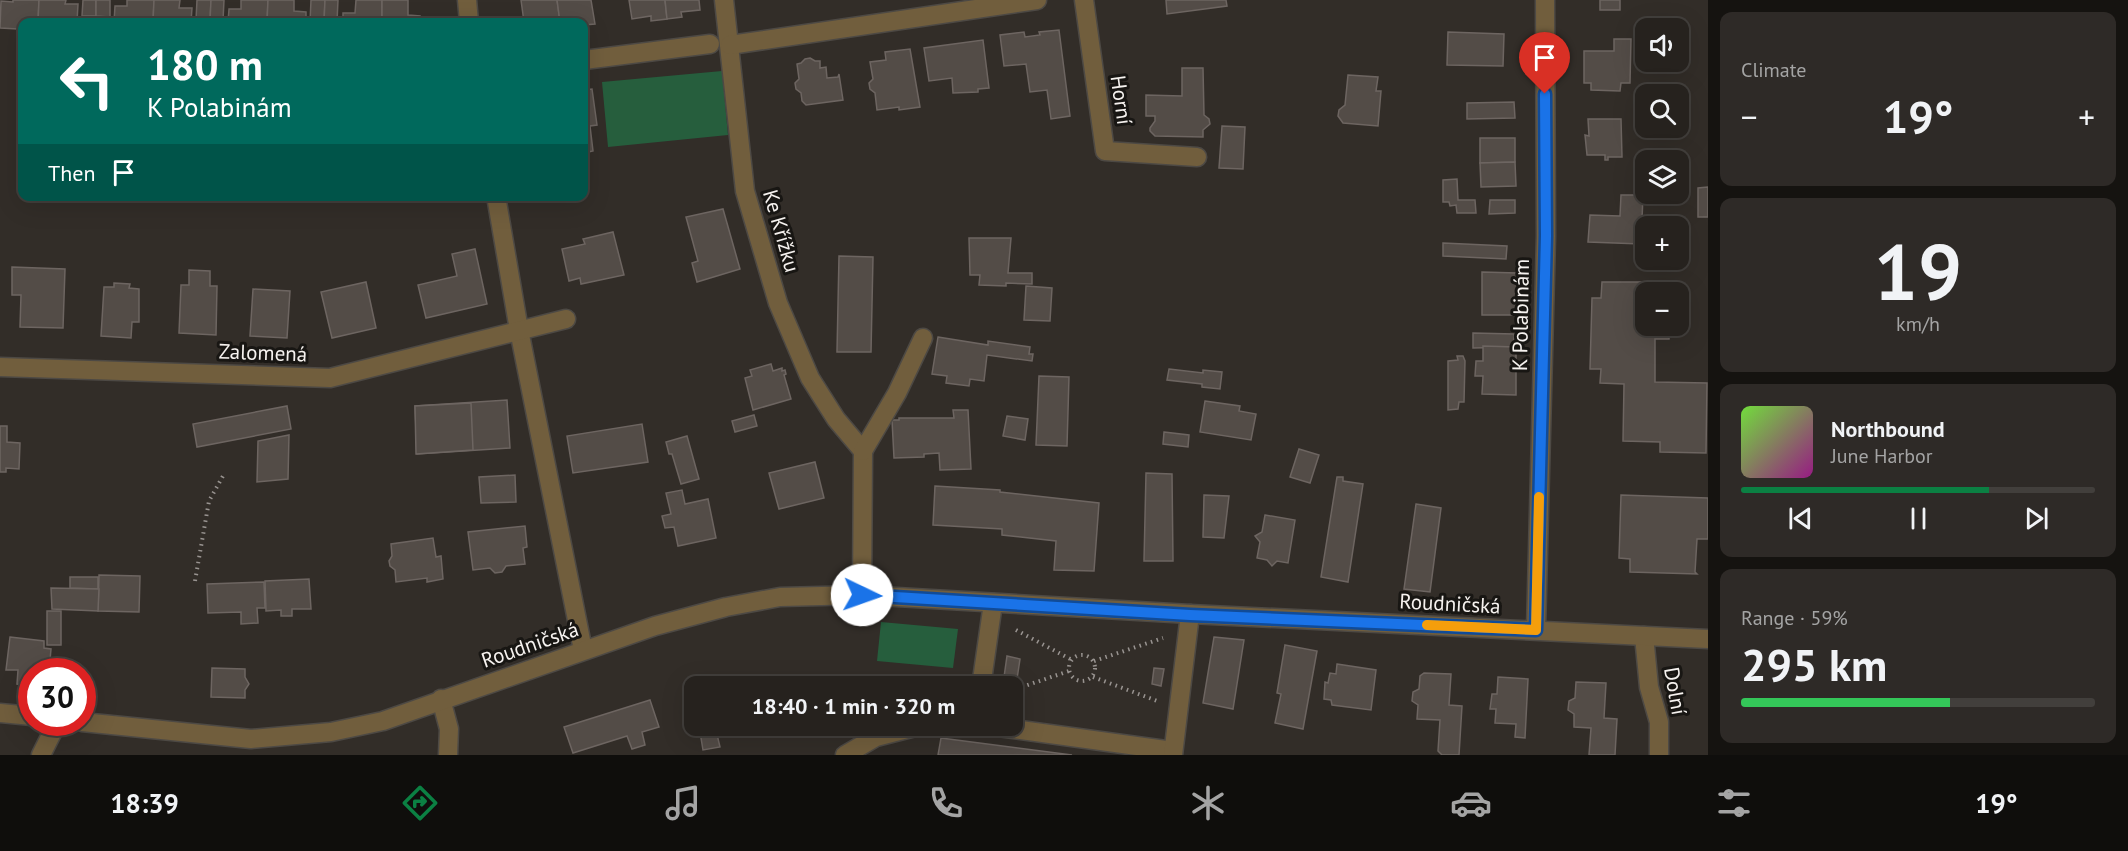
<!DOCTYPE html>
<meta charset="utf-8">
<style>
:root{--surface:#26221e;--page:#2e2a27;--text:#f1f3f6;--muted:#a4a4a4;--line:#423f3c;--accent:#0b8043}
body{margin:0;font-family:"PT Sans",sans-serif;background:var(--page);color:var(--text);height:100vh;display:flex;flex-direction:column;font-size:22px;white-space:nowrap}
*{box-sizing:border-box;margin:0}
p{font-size:20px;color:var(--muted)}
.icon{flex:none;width:33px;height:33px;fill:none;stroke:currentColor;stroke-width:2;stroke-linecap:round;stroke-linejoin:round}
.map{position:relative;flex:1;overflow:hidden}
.panel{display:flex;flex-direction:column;gap:12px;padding:12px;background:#151310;width:420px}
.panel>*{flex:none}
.top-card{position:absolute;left:18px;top:18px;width:570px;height:183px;border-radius:12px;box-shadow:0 6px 24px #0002,0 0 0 2px var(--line);background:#00695c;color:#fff;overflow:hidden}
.fabs{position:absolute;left:1635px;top:18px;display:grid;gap:12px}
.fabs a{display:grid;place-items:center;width:54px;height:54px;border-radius:12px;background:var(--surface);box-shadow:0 6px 24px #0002,0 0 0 2px var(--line);font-size:30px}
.speed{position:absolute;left:18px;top:658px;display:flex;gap:12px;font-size:30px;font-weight:700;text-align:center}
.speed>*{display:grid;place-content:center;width:78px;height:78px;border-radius:50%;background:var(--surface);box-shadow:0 6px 24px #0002,0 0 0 2px var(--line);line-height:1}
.speed .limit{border:9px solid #d22;background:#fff;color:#111}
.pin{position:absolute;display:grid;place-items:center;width:51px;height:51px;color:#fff;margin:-62px -26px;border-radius:50% 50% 50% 0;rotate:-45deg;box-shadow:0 0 6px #0007}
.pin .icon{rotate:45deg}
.me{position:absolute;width:66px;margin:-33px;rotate:93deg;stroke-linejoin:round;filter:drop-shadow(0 0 4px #0008)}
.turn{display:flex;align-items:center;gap:21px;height:126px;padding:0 30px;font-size:27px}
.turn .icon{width:78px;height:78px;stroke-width:2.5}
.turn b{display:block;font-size:42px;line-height:51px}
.then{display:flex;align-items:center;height:57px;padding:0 30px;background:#0003;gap:12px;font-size:22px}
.big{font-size:45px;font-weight:800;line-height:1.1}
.panel .widget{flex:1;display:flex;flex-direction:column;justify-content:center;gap:9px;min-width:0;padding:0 21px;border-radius:12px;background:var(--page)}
.panel .dial{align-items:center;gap:0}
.dial b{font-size:78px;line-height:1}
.song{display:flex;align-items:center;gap:18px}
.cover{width:72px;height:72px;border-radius:9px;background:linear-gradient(135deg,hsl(100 70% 55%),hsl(310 70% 35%))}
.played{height:6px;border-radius:3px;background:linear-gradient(90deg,var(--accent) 70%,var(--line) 70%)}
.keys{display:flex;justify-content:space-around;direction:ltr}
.heat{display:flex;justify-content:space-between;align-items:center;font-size:33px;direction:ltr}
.charge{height:9px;border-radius:4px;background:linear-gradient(90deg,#34c759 59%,var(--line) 0)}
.trip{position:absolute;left:684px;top:676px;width:339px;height:60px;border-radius:12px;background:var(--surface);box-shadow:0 6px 24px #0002,0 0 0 2px var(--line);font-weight:800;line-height:60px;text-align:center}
.tabs{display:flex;height:96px;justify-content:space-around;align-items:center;background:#0f0e0c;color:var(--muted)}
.tabs .icon{width:42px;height:42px}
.tabs .active{color:var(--accent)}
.tabs b{font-size:27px;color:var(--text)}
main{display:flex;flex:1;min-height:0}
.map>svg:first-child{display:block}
</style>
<main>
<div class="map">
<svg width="1708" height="755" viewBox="0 0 1708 755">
<rect width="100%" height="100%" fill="#322d28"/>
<g fill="#265e3d">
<path d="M722 71 728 135 608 147 602 82Z"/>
<path d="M881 622 958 629 953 668 877 661Z"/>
</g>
<g fill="#534c47" stroke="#6d6561" stroke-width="1.5">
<path d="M13 0H39L38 22H22V32L18 29 0 28 1 1 13 2Z"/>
<path d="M39 0H66L65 4H78L77 22H38Z"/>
<path d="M83 0H96V16H82Z"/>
<path d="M96 0H110V17L96 16Z"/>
<path d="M127 0H154L153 22H114L115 6H127Z"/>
<path d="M154 0H180L179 8H192L191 22H153Z"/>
<path d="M197 0H211L210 21 196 20Z"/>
<path d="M211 0H224L223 21H210Z"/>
<path d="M241 0H268L267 22H228L229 9H241Z"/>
<path d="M268 0H294V11L306 12V22H267Z"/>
<path d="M311 0H325L324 22H310Z"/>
<path d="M325 0H338L337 22H324Z"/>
<path d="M356 0H382V22H343V13H355Z"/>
<path d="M382 0H408V15L420 16 419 22H382Z"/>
<path d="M521 0H557L560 22H524Z"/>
<path d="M557 0H591L595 24 584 25V22H560Z"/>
<path d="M629 0H665L667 19 651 21V16L632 19Z"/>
<path d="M665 0H699L700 10 681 12 682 17 667 19Z"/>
<path d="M1166 0H1226L1227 6 1167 14Z"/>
<rect x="1600" y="0" width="20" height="10"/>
<path d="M1059 30 1070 116 1051 119 1047 90 1030 92 1026 64 1004 66 1000 35 1024 32 1025 37 1040 35 1039 32Z"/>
<path d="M1448 32 1504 34 1503 66 1447 65Z"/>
<path d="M1614 39H1631L1630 83H1621L1620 91 1591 90V83H1584V51H1614Z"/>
<path d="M983 40 989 88 978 89V92L953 93 952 78 929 81 924 48Z"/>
<path d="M910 49 920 107 899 110V107L877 110 875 93 870 89 869 83 873 79 870 62 886 60 885 52Z"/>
<path d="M810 58 815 61H820V68L826 67 827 78 838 77 839 74 843 100 806 105 802 101 801 93 796 89 795 83 799 79 797 64 801 63 805 59Z"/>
<path d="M1182 68H1203L1204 115 1209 119 1210 124 1203 130V137L1155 136 1150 131V128L1155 121V116H1146V95L1182 96Z"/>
<path d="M1348 75 1378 77 1376 91H1381L1378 126 1343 123 1338 116 1339 110 1345 105Z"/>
<path d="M592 89 597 125 590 126 593 151 584 153V90Z"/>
<path d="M1514 102 1515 118 1467 119V103Z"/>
<path d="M1588 119H1621L1622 157H1608V160H1605V155H1587L1585 135 1589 136Z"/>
<path d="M1222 126 1245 127 1243 169 1219 168Z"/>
<path d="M1480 138H1515V162L1480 163Z"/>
<path d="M1515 162 1516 186 1481 187 1480 163Z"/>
<path d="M1457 179 1458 200H1475L1476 213H1457L1456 205 1450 206 1449 202H1443V180Z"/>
<path d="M1708 187V217H1698V188Z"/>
<path d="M1621 195H1643L1641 244 1588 242 1590 215 1620 216Z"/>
<path d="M1490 200H1515V213L1489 214Z"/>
<path d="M723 209 740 269 697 282 692 263 698 261 686 217Z"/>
<path d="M613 232 624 275 581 284 580 278 569 281 562 249 585 244 583 239Z"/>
<path d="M969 238H1011L1008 273H1032V284L1006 283V286L979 285 980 275H970Z"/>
<path d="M1443 243 1507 246 1506 259 1443 256Z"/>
<path d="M475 249 487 304 426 318 418 285 457 276 452 254Z"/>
<path d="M839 256 873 257 871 352H837Z"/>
<path d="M12 267 65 269 63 328 20 327 21 295H12Z"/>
<path d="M189 270 210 271V286H217L216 335 179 333 181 285H189Z"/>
<path d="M1482 272 1517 273V315H1482Z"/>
<path d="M366 282 376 328 332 338 321 292Z"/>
<path d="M1602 282H1651V292H1646V326H1669V339H1655V382L1707 383 1706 453 1660 452V442L1623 441 1624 384 1600 383 1601 369H1590L1592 298H1601Z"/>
<path d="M114 283 130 284 129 288 139 289V322H132L131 338 101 336 104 287H114Z"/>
<path d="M1026 286 1052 288 1050 321 1024 320Z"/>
<path d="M253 289 290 291 287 338 250 336Z"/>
<path d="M1473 333 1514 334V347L1473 348Z"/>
<path d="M938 337 988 345V341L1030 347 1029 354H1033L1032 361 987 355 984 381 970 379 969 386 946 383 947 376 932 374Z"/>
<path d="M1483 346 1516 347V395L1482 394 1483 376H1475L1476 361H1483Z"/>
<path d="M1457 356H1463L1465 361 1464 402H1459L1458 409 1448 410V361L1458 360Z"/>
<path d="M771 364 773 371 782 368V371L785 370 786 374 784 375 791 399 753 410 745 378 752 376 750 370Z"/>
<path d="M1169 369 1203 373V370L1222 372 1220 389 1202 387V384L1167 380Z"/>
<path d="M1039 376 1069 377 1067 446 1036 445Z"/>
<path d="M507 400 510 448 417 454 415 406Z"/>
<path d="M1205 401 1240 406 1239 411 1256 414 1251 440 1200 432Z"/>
<path d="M471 403 473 450 416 454 415 406Z"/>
<path d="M287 406 291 429 197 447 193 424Z"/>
<path d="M953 410H968L971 469 940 470 939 453 924 454V457L894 458 892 420H899V418H954Z"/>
<path d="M754 415 757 426 735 432 732 421Z"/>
<path d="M1007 416 1028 419 1025 440 1003 436Z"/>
<path d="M642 424 648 462 573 473 567 436Z"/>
<path d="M0 426H7V442L20 443 19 469 6 468V472H0Z"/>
<path d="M1164 432 1189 435 1188 447 1163 444Z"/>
<path d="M289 435 288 479 257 482 258 441Z"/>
<path d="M687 436 699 479 681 484 672 454H669L666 442Z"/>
<path d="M1299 449 1319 455 1310 483 1290 477Z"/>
<path d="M815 462 824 498 779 509 769 473Z"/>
<path d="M1146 473 1172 474 1173 561H1144Z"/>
<path d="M515 475 516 502 481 503 479 477Z"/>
<path d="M1337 477H1343V481L1363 484 1348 582 1321 577Z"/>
<path d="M935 486 1000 490V492L1099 503 1094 571 1054 570 1056 541 1002 535V529L933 525Z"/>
<path d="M682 490 685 504 708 499 716 538 678 546 674 527 665 528 662 516 671 514 666 493Z"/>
<path d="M1204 495 1229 496 1224 538 1203 537Z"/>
<path d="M1621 495 1708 498V539H1697L1695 572 1697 574 1630 572V559L1619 558Z"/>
<path d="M1416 504 1441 508 1430 592 1404 589Z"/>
<path d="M1265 515 1295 520 1288 563 1277 561 1272 566 1267 560 1257 558 1260 542 1255 536 1262 532Z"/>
<path d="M525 526 527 547 523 548 525 564 506 566 502 572 495 573 490 568 473 570 468 532Z"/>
<path d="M433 538 436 557 441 556 443 579 427 582V578L396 582 395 570 390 566 389 561 392 556 391 544Z"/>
<path d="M99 575 140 576 139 612 98 611Z"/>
<path d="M70 577H98V589L70 588Z"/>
<path d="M309 579 311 609H292V616H281V610L266 611 265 581Z"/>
<path d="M264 582 265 608H257L258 623 241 624V612L208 613 207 584Z"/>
<path d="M51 588 99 589 98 611 52 609Z"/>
<rect x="47" y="611" width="14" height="34"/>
<path d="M10 637 44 641V648L51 649 49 672H32V686L17 684 18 670H6Z"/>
<path d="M1214 637 1244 640 1233 709 1203 703Z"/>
<path d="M1285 645 1317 651 1303 729 1275 723 1281 694 1277 693Z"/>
<path d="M1007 656 1020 659 1017 679 1004 677Z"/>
<path d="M1337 664 1376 670 1371 710 1332 705 1331 700 1324 699 1325 682 1328 683 1330 673 1336 674Z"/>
<path d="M212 668 245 669V677L249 684 245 690V698L211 697Z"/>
<path d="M1154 668 1164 669 1161 686 1152 684Z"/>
<path d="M1424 673 1451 674 1449 705 1462 706 1459 755H1442L1438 751 1440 720 1417 719 1418 705 1412 701 1413 692 1419 689 1420 676Z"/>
<path d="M1498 677 1528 679 1525 738 1515 737 1516 724 1495 723 1496 709H1490L1492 694H1497Z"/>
<path d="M1576 682 1606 683 1604 718 1617 719 1615 755H1589L1591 728 1574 727V714L1568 710 1569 701 1575 698Z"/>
<path d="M650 700 659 727 642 732 645 745 632 749 627 736 573 753 564 727Z"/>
<path d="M699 726H715L720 747 703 750Z"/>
<path d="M941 738 1072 755H938Z"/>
</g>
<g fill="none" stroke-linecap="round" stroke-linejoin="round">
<defs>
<g id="minor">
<path d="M467 0 469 22"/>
<path d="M724 0 745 191 778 303 810 378 836 419 863 451 862 595"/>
<path d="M1084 0 1105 151 1197 157"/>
<path d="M730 45 1037 0"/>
<path d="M584 60 710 44"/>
<path d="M496 196 519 330 583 650"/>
<path d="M0 367 330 378 566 319"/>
<path d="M863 451 897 393 923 338"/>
<path d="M1536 630 1546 236 1545 0"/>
<path d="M1644 636 1649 687 1659 722V755"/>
<path d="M981 687 993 603"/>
<path d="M441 699 449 729 448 755"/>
<path d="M0 713 32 716"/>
<path d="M82 722 251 739 331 732 383 721 655 626 726 607 780 597 862 595 1190 614 1708 639"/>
<path d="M991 726 1173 751"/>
<path d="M41 755 57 723"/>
<path d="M845 755 876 737 919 726"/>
<path d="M1173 755 1190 614"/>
</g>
</defs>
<use href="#minor" stroke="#4d4944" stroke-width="21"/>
<g stroke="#999491" stroke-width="4" stroke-dasharray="1.5 4.5" stroke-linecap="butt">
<path d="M195 581 209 501 223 476"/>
<path d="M1016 630 1072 660"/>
<circle cx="1082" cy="668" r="13"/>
<path d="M1094 661 1163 638"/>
<path d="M1093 677 1160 702"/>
<path d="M1016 689 1069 671"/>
</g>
<use href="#minor" stroke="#715e3d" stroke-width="18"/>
</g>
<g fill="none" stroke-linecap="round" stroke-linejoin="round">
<defs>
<path id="route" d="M862 595 1190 615 1536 630 1546 236 1545 94"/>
</defs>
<use href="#route" stroke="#114b97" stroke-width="15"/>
<use href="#route" stroke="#1a73e8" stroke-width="10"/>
<path stroke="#f59e0b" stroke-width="10" d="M1427 625 1536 630 1539 497"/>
</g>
<g text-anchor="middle" stroke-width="6" stroke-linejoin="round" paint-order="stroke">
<g font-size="21" fill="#f6f2ef" stroke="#181613">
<text transform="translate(1121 100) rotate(82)" y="7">Horní</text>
<text transform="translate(781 231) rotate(74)" y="7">Ke Křížku</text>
<text transform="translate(1521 315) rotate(-89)" y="7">K Polabinám</text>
<text transform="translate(263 353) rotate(2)" y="7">Zalomená</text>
<text transform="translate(1450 604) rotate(3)" y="7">Roudničská</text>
<text transform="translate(530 645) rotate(-19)" y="7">Roudničská</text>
<text transform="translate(1675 691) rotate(80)" y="7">Dolní</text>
</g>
</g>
</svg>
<div class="fabs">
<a><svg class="icon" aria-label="sound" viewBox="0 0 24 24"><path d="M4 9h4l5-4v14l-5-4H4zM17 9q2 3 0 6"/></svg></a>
<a><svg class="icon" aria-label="search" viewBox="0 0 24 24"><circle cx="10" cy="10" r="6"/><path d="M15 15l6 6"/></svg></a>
<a><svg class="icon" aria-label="layers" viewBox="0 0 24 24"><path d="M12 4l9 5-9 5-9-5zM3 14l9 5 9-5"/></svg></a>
<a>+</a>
<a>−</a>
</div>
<div class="speed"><div class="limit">30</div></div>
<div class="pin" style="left:1545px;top:94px;background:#d93025"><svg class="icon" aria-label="arrive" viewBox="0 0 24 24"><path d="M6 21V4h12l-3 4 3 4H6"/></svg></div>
<svg class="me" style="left:862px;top:595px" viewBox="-20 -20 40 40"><circle r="19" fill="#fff"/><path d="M0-13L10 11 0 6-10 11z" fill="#1a73e8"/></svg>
<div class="trip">18:40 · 1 min · 320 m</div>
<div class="top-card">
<div class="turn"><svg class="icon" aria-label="left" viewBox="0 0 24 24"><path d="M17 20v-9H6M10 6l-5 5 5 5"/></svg><div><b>180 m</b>K Polabinám</div></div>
<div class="then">Then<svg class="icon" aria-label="arrive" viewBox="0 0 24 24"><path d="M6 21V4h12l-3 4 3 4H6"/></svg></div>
</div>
</div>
<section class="panel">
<div class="widget"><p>Climate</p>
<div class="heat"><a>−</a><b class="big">19°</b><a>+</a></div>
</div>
<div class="widget dial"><b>19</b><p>km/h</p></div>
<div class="widget">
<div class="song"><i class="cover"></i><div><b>Northbound</b><p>June Harbor</p></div></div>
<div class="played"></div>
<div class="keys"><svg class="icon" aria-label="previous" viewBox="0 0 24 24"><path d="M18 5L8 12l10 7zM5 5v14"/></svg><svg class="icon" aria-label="pause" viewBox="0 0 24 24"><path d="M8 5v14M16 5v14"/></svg><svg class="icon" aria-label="next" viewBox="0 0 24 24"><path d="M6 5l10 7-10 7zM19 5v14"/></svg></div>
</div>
<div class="widget"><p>Range · 59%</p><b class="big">295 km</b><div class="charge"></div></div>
</section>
</main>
<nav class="tabs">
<b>18:39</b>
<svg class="icon active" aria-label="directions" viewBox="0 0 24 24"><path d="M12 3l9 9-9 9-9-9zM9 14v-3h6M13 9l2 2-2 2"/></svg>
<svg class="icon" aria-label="music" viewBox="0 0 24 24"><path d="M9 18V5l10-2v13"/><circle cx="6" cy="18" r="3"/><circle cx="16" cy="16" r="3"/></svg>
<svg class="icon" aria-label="phone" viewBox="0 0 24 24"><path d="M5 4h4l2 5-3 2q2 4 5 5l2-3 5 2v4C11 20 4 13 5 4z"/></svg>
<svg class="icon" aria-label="climate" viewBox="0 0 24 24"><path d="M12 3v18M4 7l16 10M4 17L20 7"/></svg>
<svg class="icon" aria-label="car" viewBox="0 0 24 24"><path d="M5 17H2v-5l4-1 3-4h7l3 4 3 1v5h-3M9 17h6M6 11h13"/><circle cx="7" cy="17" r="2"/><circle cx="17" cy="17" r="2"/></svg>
<svg class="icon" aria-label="filters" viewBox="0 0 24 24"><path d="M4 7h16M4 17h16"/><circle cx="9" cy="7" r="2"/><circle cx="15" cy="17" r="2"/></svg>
<b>19°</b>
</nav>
